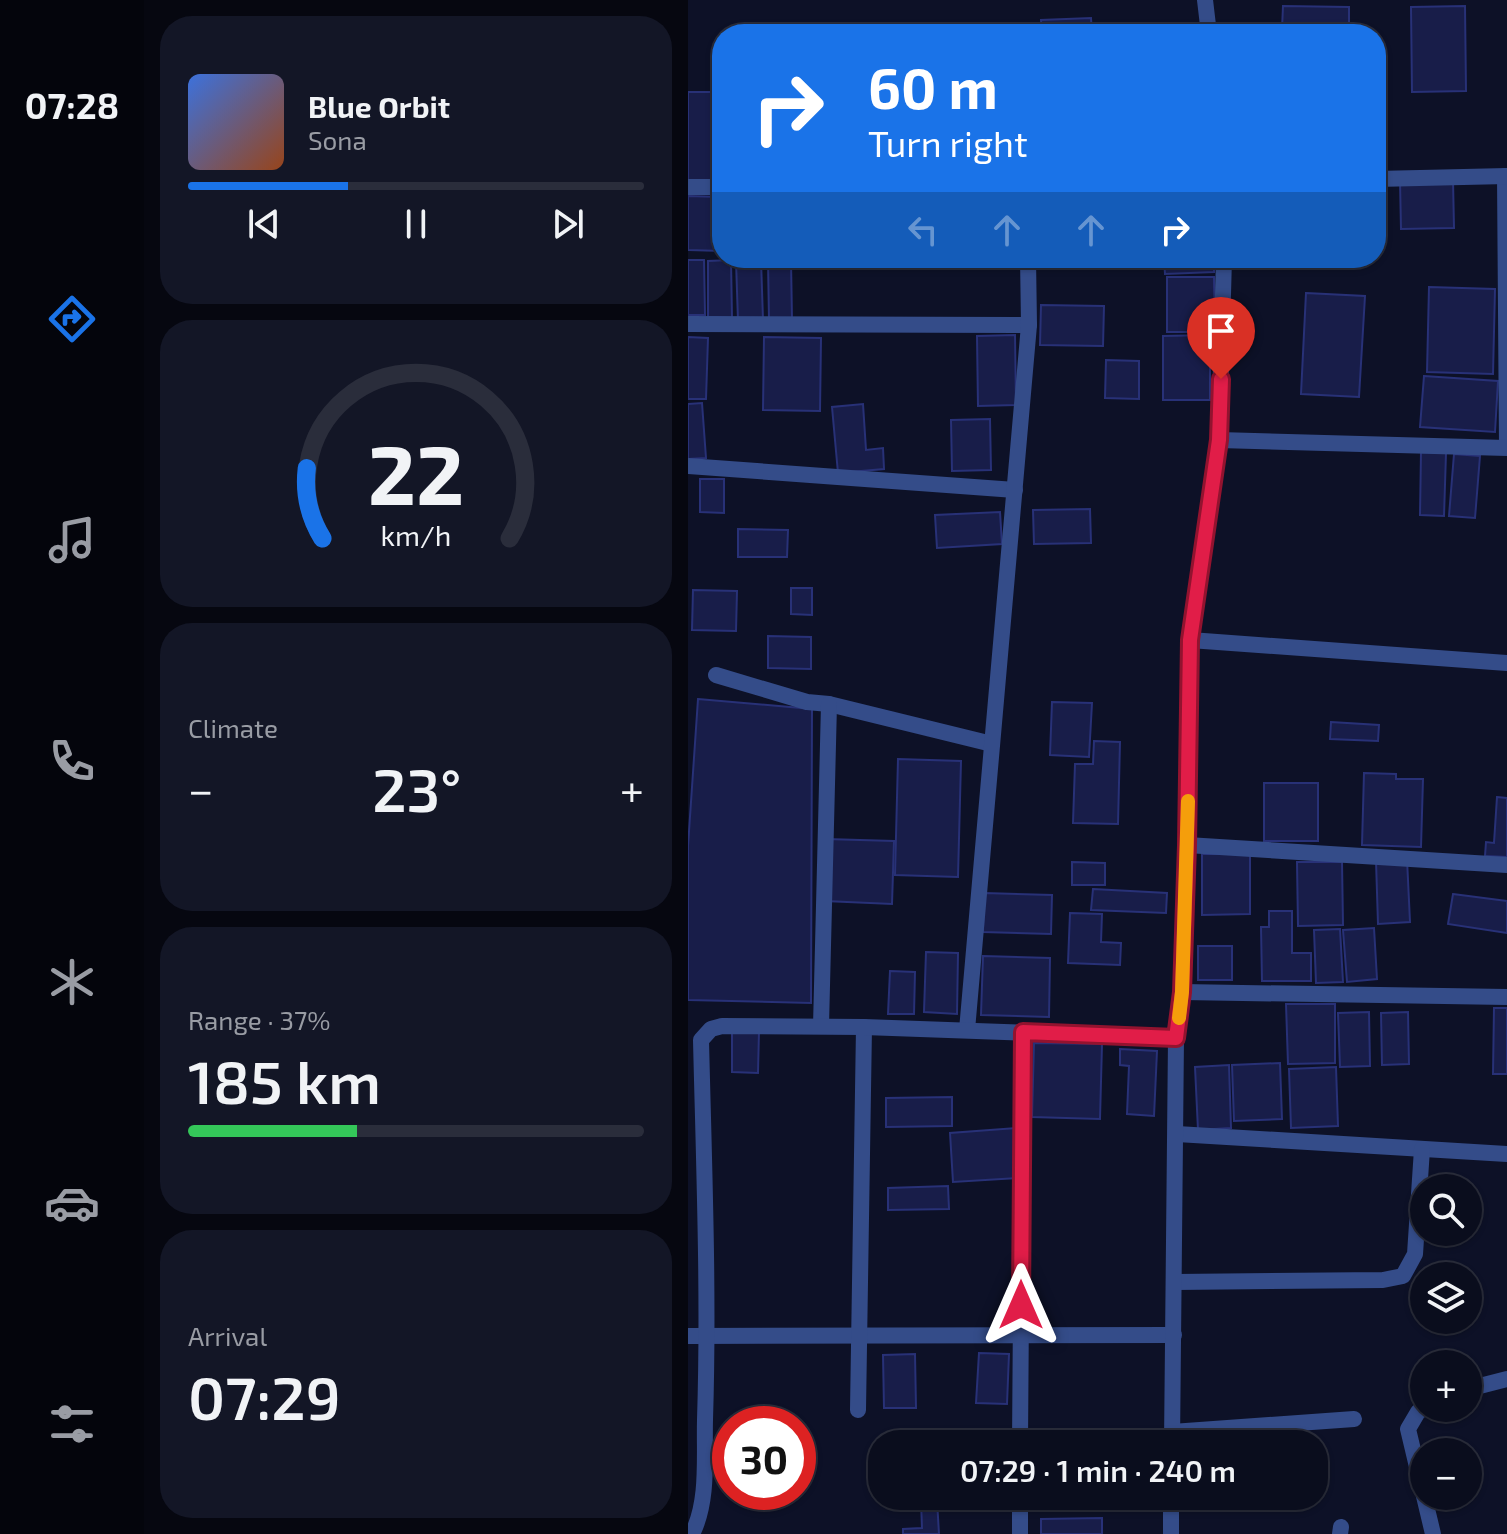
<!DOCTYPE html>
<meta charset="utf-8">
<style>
:root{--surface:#0a0d1d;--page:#131626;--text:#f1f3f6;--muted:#999ca4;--line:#2a2d3b;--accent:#1a73e8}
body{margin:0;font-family:"Exo 2",sans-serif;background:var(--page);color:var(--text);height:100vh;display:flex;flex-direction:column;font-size:30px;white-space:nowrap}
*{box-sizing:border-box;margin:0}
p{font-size:26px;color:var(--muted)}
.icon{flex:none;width:44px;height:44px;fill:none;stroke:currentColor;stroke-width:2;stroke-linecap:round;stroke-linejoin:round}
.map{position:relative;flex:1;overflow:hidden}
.panel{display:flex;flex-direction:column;gap:16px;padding:16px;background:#060710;width:544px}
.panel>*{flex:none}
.hud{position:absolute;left:24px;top:24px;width:674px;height:244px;border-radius:32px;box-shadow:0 2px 6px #0004,0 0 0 2px var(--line);background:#1a73e8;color:#fff;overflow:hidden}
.tools{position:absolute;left:722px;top:1174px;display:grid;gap:16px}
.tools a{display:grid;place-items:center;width:72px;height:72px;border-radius:50%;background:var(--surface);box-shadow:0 2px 6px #0004,0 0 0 2px var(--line);font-size:40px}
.speed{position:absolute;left:24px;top:1406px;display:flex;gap:16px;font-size:40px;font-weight:700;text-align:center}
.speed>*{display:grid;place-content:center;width:104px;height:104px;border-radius:50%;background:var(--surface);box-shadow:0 2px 6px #0004,0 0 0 2px var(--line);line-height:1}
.speed .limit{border:12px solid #d22;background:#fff;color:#111}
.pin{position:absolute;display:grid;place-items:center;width:68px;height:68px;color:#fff;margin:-82px -34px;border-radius:50% 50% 50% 0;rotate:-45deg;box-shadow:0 0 8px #0007}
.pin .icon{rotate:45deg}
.me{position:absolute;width:88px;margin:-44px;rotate:0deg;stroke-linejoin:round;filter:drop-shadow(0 0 6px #0008)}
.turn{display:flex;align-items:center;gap:28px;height:168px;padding:0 24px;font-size:36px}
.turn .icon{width:104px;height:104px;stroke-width:2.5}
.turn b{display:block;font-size:56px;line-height:68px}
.lanes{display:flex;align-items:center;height:76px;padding:0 24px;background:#0003;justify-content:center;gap:40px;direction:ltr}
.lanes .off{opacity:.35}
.big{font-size:60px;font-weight:600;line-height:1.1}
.panel .card{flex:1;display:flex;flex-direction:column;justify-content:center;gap:12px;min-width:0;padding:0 28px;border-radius:32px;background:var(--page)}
.panel .dial{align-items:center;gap:0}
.dial svg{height:208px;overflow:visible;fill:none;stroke:var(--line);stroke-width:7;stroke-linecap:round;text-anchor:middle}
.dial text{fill:var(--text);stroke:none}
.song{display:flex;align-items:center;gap:24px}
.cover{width:96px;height:96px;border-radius:12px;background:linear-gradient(135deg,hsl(220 70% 55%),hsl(20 70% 35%))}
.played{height:8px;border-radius:4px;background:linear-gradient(90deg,var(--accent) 35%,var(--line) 35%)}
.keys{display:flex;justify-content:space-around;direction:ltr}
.heat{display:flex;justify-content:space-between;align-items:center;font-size:44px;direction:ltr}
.charge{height:12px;border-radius:6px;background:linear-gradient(90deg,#34c759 37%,var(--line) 0)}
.trip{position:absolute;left:180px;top:1430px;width:460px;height:80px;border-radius:32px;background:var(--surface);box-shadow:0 2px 6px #0004,0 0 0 2px var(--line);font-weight:600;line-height:80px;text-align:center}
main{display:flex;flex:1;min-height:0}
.tab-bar{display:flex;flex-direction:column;width:144px;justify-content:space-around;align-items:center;background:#04050c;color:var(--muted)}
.tab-bar .icon{width:56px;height:56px}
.tab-bar .current{color:var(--accent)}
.tab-bar b{font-size:36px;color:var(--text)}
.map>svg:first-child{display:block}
</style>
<main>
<nav class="tab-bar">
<b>07:28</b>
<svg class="icon current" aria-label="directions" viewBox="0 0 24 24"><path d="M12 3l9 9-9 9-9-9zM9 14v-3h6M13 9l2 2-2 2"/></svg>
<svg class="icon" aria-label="music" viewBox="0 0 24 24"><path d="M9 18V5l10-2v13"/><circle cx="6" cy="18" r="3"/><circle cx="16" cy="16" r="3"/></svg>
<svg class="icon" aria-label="phone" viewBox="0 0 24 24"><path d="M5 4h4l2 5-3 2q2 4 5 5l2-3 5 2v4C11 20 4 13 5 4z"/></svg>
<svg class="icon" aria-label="climate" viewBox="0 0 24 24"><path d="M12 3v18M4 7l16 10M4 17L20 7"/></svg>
<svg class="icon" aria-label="car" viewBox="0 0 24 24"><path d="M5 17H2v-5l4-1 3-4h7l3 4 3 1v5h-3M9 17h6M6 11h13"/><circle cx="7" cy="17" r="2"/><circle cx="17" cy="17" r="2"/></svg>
<svg class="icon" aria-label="filters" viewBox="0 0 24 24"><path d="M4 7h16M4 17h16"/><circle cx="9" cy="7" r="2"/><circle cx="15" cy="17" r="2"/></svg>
</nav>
<section class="panel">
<div class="card">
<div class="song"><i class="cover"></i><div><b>Blue Orbit</b><p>Sona</p></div></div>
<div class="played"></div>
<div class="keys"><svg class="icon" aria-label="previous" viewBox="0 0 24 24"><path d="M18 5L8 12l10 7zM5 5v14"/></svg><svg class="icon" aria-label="pause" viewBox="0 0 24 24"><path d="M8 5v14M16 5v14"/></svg><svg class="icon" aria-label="next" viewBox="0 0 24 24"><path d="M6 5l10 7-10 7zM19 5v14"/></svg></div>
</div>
<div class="card dial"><svg viewBox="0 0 100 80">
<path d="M14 69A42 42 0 1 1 86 69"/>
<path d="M14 69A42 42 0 0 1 8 42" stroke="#1a73e8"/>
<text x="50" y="56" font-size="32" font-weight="700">22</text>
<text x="50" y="72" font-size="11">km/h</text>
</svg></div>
<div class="card"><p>Climate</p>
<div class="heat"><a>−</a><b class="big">23°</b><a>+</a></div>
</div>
<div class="card"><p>Range · 37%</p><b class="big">185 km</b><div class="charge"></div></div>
<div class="card"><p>Arrival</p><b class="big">07:29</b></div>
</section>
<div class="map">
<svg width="819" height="1534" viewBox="0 0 819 1534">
<rect width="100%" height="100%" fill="#0d1127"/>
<g fill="#181d49" stroke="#283177" stroke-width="2">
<path d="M595 6 661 7V34H631V30L594 29Z"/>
<path d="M777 6 778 91 724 92 723 7Z"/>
<path d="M403 18 404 34H354L353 20Z"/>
<rect x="0" y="92" width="34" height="91"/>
<path d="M765 180 766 228 713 229 712 181Z"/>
<path d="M0 196 34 197V251L0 250Z"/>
<path d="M130 258H189V262L130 263Z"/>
<path d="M476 258H526V272L477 274Z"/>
<path d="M0 260H16L17 315H0Z"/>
<path d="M43 260 44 318 20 317V261Z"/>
<path d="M73 260 75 320 50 321 48 261Z"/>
<path d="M80 261H103L104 320H81Z"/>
<path d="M479 277H526L527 332H479Z"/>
<path d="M741 287 807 289 805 374 739 372Z"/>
<path d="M618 293 677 296 671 397 613 394Z"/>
<path d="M353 305 416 306 415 346 352 345Z"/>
<path d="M327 335 328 405 290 406 289 336Z"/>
<path d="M522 335V400H475V336Z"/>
<path d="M0 337 20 338 18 399H0Z"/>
<path d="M76 337 133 338 132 411 75 410Z"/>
<path d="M418 360 451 361V399L417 398Z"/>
<path d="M736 376 810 381 807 432 732 427Z"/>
<path d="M14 403 18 458 0 459V404Z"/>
<path d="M175 404 178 450 195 448 196 469 150 473 144 407Z"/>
<path d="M302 419 303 470 264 471 263 420Z"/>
<path d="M733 452 758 453 756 516 732 515Z"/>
<path d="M766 454 792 456 787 518 761 516Z"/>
<path d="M12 479H36V513L12 512Z"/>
<path d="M402 509 403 543 346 544 345 510Z"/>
<path d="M312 512 314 544 249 548 247 515Z"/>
<path d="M50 529 100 530 99 557H50Z"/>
<path d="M103 588H124V615L103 614Z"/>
<path d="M5 590 49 591 48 631 4 630Z"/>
<path d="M80 636 123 637V669L80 668Z"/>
<path d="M10 699 124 709 123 1003 0 1000V846Z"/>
<path d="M364 702 404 703 401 757 362 755Z"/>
<path d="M643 722 691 725 690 741 642 739Z"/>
<path d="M406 741 432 742 430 824 385 823 387 764H405Z"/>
<path d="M210 759 273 761 270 877 207 875Z"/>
<path d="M676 773 708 774V779H735L733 847 674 845Z"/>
<rect x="576" y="783" width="54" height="58"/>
<path d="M809 797 819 798V857L797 856 798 842 806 843Z"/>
<path d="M138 839 206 841 204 904 137 901Z"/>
<path d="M514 854H562V914L514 915Z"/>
<path d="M719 859 722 922 690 924 688 861Z"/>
<path d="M384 862 417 863V885H384Z"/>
<path d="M609 862H654L655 925 610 926Z"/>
<path d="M405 889 479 893 478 913 403 910Z"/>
<path d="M296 893 364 895 363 934 295 932Z"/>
<path d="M765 894 819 901V933L760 924Z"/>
<path d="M581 911H604V953H623V981H574L573 927H581Z"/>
<path d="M382 913 414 914 413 942 433 943 432 965 380 963Z"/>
<path d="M686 928 689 979 659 982 655 930Z"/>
<path d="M652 929 655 982 628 983 626 930Z"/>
<rect x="510" y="946" width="34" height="34"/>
<path d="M238 952 270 953 269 1014 236 1012Z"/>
<path d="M295 956 362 958 361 1017 293 1015Z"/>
<path d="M202 971 227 972 226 1014H200Z"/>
<path d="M598 1004H647V1063L600 1064Z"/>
<path d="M806 1008H819V1074H805Z"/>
<path d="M681 1012 682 1066 652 1067 650 1013Z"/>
<path d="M720 1012 721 1064 694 1065 693 1013Z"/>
<path d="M44 1031H71L70 1073 44 1072Z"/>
<path d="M346 1043 414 1044 412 1119 344 1117Z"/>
<path d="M432 1049 469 1051 466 1116 439 1114 441 1066 432 1065Z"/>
<path d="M592 1063 594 1119 546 1121 544 1065Z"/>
<path d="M541 1065 543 1128 510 1130 507 1067Z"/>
<path d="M648 1067 650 1126 603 1128 601 1069Z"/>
<path d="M264 1097V1126L198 1127V1098Z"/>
<path d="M328 1128 331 1178 265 1182 262 1133Z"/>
<path d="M260 1186 261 1209 200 1210V1188Z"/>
<path d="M291 1353 321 1354 319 1404 288 1403Z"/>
<path d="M227 1354 228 1408H196L195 1355Z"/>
<path d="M249 1500 251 1534H215V1529L234 1528 233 1501Z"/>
<path d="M414 1518V1534H353V1519Z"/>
</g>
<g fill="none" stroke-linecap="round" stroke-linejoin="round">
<g stroke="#344c89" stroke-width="16">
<path d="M517 0 521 34"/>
<path d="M817 176 819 447"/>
<path d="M688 179 819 176"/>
<path d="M0 187H34"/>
<path d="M0 324 341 325"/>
<path d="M531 440 819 448"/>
<path d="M0 466 327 490"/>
<path d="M502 640 819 663"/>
<path d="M28 675 119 702 141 704 304 744"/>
<path d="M499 845 819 865"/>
<path d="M494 992 819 997"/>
<path d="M133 1026 141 704"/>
<path d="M279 1030 341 325 340 258"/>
<path d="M489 1134 819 1154"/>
<path d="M487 1282 695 1280 715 1276 727 1254 734 1149"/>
<path d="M0 1336 486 1335"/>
<path d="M780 1389 819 1379"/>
<path d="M736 1408 730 1412 720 1429 745 1534"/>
<path d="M170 1410 176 1027"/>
<path d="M484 1432 666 1419"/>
<path d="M332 1444 335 1032"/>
<path d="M484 1444 488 1038 494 992 499 845 502 640 531 440 536 258"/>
<path d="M4 1534C21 1501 16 1456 17 1420 21 1293 16 1166 13 1040L23 1029 34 1026 176 1027 488 1038"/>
<path d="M332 1534V1496"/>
<path d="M483 1534V1496"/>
<path d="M652 1534 653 1527"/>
</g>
</g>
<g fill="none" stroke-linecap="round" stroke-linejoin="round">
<defs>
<path id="route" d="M333 1305 335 1032 488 1038 494 992 499 845 502 640 531 440 533 379"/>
</defs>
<use href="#route" stroke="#92132f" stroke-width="20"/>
<use href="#route" stroke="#e11d48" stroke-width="14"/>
<path stroke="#f59e0b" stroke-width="14" d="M491 1018 494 992 500 801"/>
</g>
</svg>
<div class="tools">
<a><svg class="icon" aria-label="search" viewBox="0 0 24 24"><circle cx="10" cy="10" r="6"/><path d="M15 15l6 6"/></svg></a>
<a><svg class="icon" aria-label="layers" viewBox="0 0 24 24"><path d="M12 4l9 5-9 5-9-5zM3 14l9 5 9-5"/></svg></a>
<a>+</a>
<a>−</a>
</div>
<div class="speed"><div class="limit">30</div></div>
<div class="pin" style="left:533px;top:379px;background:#d93025"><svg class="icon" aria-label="arrive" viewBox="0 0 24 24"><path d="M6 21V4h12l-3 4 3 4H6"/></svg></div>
<svg class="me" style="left:333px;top:1305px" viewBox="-20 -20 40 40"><path d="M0-17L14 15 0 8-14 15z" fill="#e11d48" stroke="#fff" stroke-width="4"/></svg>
<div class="trip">07:29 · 1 min · 240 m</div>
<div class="hud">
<div class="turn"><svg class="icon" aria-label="right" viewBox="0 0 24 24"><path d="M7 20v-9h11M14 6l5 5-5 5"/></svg><div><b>60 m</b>Turn right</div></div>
<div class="lanes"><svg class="icon off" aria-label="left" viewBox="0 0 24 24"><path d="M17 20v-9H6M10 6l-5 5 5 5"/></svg><svg class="icon off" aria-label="ahead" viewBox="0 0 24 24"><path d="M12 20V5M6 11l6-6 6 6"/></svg><svg class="icon off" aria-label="ahead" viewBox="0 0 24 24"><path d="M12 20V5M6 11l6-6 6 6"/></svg><svg class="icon" aria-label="right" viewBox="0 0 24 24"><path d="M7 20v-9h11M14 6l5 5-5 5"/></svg></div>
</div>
</div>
</main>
